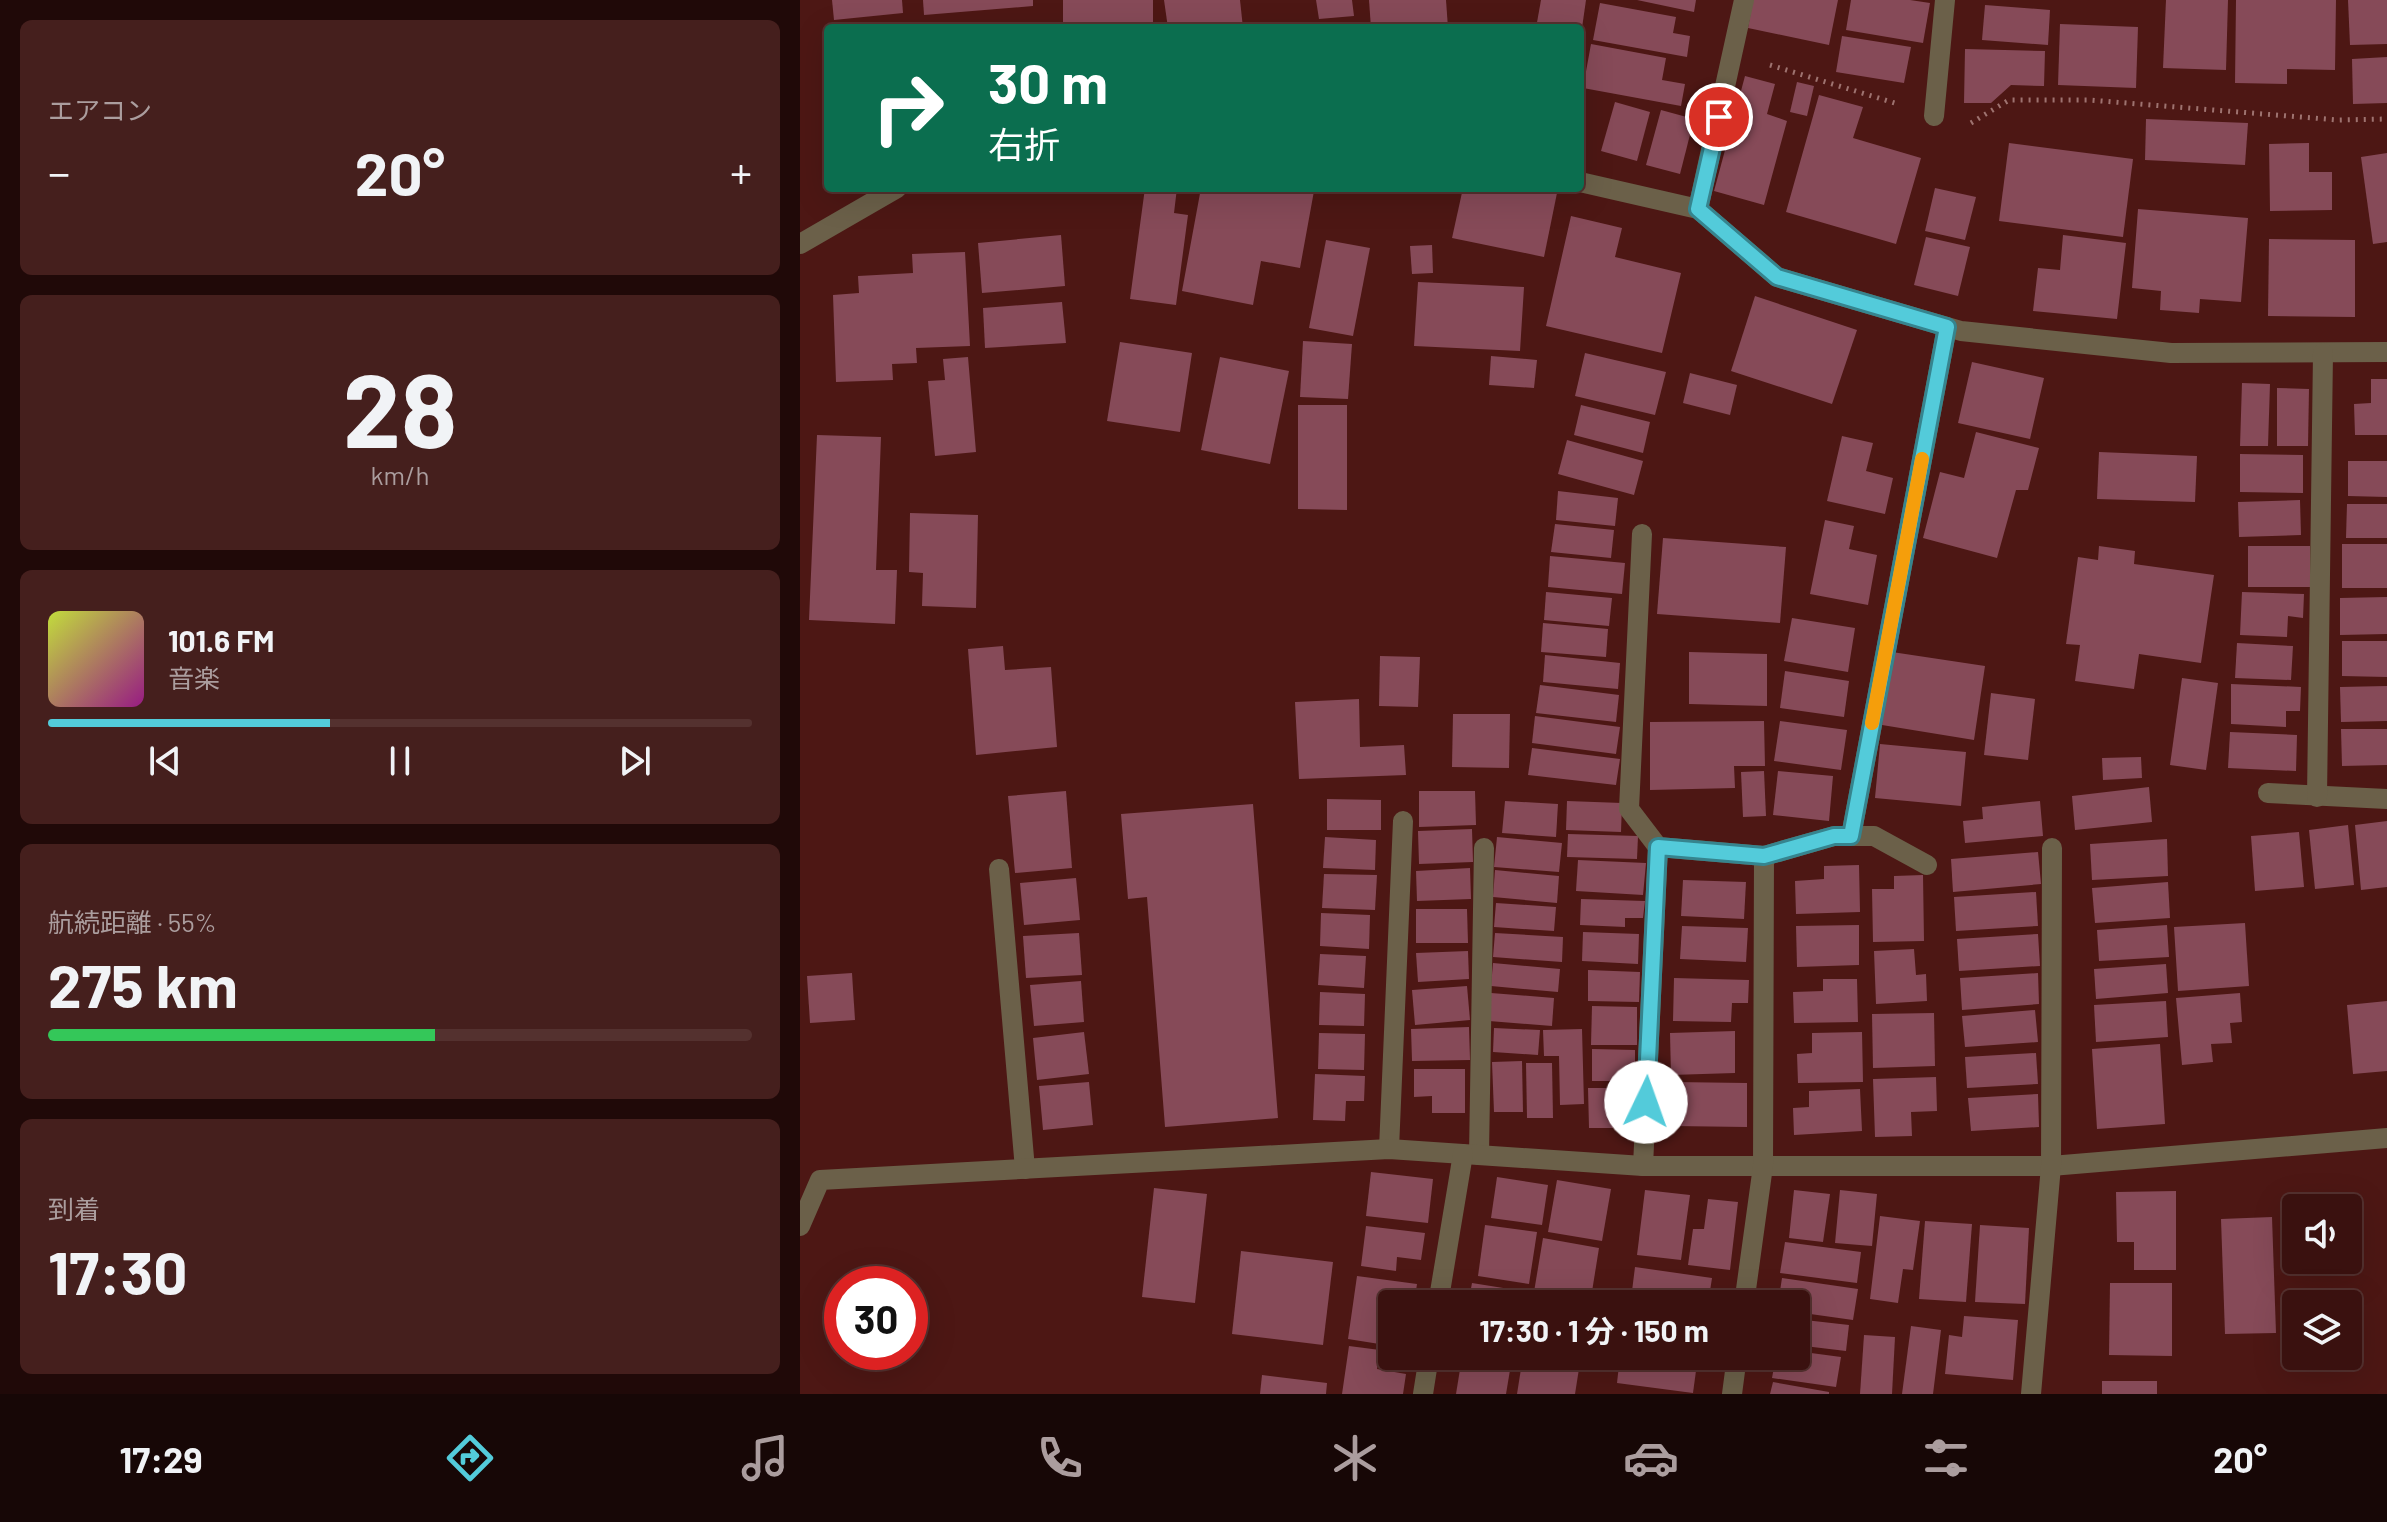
<!DOCTYPE html>
<html lang="ja">
<meta charset="utf-8">
<style>
:root{--surface:#3a110f;--page:#451f1d;--text:#f1f3f6;--muted:#ab9d9e;--line:#54312f;--accent:#53cbda}
body{margin:0;font-family:Barlow,"Noto Sans JP",sans-serif;background:var(--page);color:var(--text);height:100vh;display:flex;flex-direction:column;font-size:30px;white-space:nowrap}
*{box-sizing:border-box;margin:0}
p{font-size:26px;color:var(--muted)}
.icon{flex:none;width:44px;height:44px;fill:none;stroke:currentColor;stroke-width:2;stroke-linecap:round;stroke-linejoin:round}
.map{position:relative;flex:1;overflow:hidden}
.side{display:flex;flex-direction:column;gap:20px;padding:20px;background:#200908;width:800px}
.side>*{flex:none}
.top-card{position:absolute;left:24px;top:24px;width:760px;height:168px;border-radius:8px;box-shadow:0 8px 32px #0002,0 0 0 2px var(--line);background:#0b6e4f;color:#fff;overflow:hidden}
.controls{position:absolute;left:1482px;top:1194px;display:grid;gap:16px}
.controls a{display:grid;place-items:center;width:80px;height:80px;border-radius:8px;background:var(--surface);box-shadow:0 8px 32px #0002,0 0 0 2px var(--line);font-size:40px}
.speed{position:absolute;left:24px;top:1266px;display:flex;gap:16px;font-size:40px;font-weight:700;text-align:center}
.speed>*{display:grid;place-content:center;width:104px;height:104px;border-radius:50%;background:var(--surface);box-shadow:0 8px 32px #0002,0 0 0 2px var(--line);line-height:1}
.speed .limit{border:12px solid #d22;background:#fff;color:#111}
.pin{position:absolute;display:grid;place-items:center;width:68px;height:68px;color:#fff;margin:-34px;border:4px solid #fff;border-radius:50%;box-shadow:0 2px 8px #0007}
.me{position:absolute;width:88px;margin:-44px;rotate:3deg;stroke-linejoin:round;filter:drop-shadow(0 0 6px #0008)}
.turn{display:flex;align-items:center;gap:28px;height:168px;padding:0 32px;font-size:36px}
.turn .icon{width:104px;height:104px;stroke-width:2.5}
.turn b{display:block;font-size:56px;line-height:68px}
.big{font-size:60px;font-weight:700;line-height:1.1}
.side .tile{flex:1;display:flex;flex-direction:column;justify-content:center;gap:12px;min-width:0;padding:0 28px;border-radius:12px;background:var(--page)}
.side .dial{align-items:center;gap:0}
.dial b{font-size:104px;line-height:1}
.song{display:flex;align-items:center;gap:24px}
.cover{width:96px;height:96px;border-radius:12px;background:linear-gradient(135deg,hsl(70 70% 55%),hsl(310 70% 35%))}
.played{height:8px;border-radius:4px;background:linear-gradient(90deg,var(--accent) 40%,var(--line) 40%)}
.keys{display:flex;justify-content:space-around;direction:ltr}
.heat{display:flex;justify-content:space-between;align-items:center;font-size:44px;direction:ltr}
.charge{height:12px;border-radius:6px;background:linear-gradient(90deg,#34c759 55%,var(--line) 0)}
.trip{position:absolute;left:578px;top:1290px;width:432px;height:80px;border-radius:8px;background:var(--surface);box-shadow:0 8px 32px #0002,0 0 0 2px var(--line);font-weight:700;line-height:80px;text-align:center}
.tabs{display:flex;height:128px;justify-content:space-around;align-items:center;background:#170706;color:var(--muted)}
.tabs .icon{width:56px;height:56px}
.tabs .selected{color:var(--accent)}
.tabs b{font-size:36px;color:var(--text)}
main{display:flex;flex:1;min-height:0}
.map>svg:first-child{display:block}
</style>
<main>
<section class="side">
<div class="tile"><p>エアコン</p>
<div class="heat"><a>−</a><b class="big">20°</b><a>+</a></div>
</div>
<div class="tile dial"><b>28</b><p>km/h</p></div>
<div class="tile">
<div class="song"><i class="cover"></i><div><b>101.6 FM</b><p>音楽</p></div></div>
<div class="played"></div>
<div class="keys"><svg class="icon" aria-label="previous" viewBox="0 0 24 24"><path d="M18 5L8 12l10 7zM5 5v14"/></svg><svg class="icon" aria-label="pause" viewBox="0 0 24 24"><path d="M8 5v14M16 5v14"/></svg><svg class="icon" aria-label="next" viewBox="0 0 24 24"><path d="M6 5l10 7-10 7zM19 5v14"/></svg></div>
</div>
<div class="tile"><p>航続距離 · 55%</p><b class="big">275 km</b><div class="charge"></div></div>
<div class="tile"><p>到着</p><b class="big">17:30</b></div>
</section>
<div class="map">
<svg width="1587" height="1394" viewBox="0 0 1587 1394">
<rect width="100%" height="100%" fill="#4d1714"/>
<g fill="#864a58">
<path d="M32 0H102L103 13 34 20Z"/>
<path d="M123 0H233V6L124 15Z"/>
<rect x="263" y="0" width="90" height="28"/>
<path d="M364 0H440L443 28H368Z"/>
<path d="M516 0H552L554 16 519 19Z"/>
<path d="M569 0H646L648 28H571Z"/>
<path d="M741 0H786L782 28H736Z"/>
<path d="M837 0H896L894 12Z"/>
<path d="M953 0H1038L1029 45 948 28Z"/>
<path d="M1051 0H1110L1130 3 1123 43 1046 30Z"/>
<path d="M1366 0H1428L1426 70 1363 68Z"/>
<path d="M1436 0H1536L1535 70 1487 69V84L1435 83Z"/>
<path d="M1548 0H1587V44L1550 45Z"/>
<path d="M800 3 876 17 873 33 890 36 887 57 793 40Z"/>
<path d="M1185 5 1250 10 1248 45 1182 40Z"/>
<path d="M1260 24 1338 27 1336 88 1258 85Z"/>
<path d="M1042 36 1111 47 1104 83 1036 72Z"/>
<path d="M791 44 866 58 862 80 885 84 881 106 783 88Z"/>
<path d="M1165 49 1245 51 1244 86 1211 85 1191 103H1164Z"/>
<path d="M1587 57V103L1553 104 1552 59Z"/>
<path d="M945 76 975 84 967 114 987 121 964 205 914 191Z"/>
<path d="M997 82 1014 86 1007 116 990 112Z"/>
<path d="M1019 95 1063 107 1053 138 1121 158 1096 244 986 212Z"/>
<path d="M815 102 850 112 837 161 801 151Z"/>
<path d="M861 110 894 119 880 174 846 165Z"/>
<path d="M1346 119 1448 123 1445 165 1345 160Z"/>
<path d="M1209 143 1333 159 1323 237 1199 221Z"/>
<path d="M1509 143V172H1532V210L1470 211 1469 144Z"/>
<path d="M1587 153V242L1573 244 1561 157Z"/>
<path d="M345 188H377L374 213 388 215 376 305 330 299Z"/>
<path d="M401 188H500L514 191 500 268 461 261 453 305 382 291Z"/>
<path d="M663 188H758L744 257 652 238Z"/>
<path d="M1135 188 1176 197 1165 240 1125 231Z"/>
<path d="M1338 209 1448 218 1441 302 1400 299 1399 313 1360 310 1361 291 1332 288Z"/>
<path d="M771 216 822 228 815 257 881 273 862 353 746 326Z"/>
<path d="M261 235 265 286 182 293 178 243Z"/>
<path d="M1263 235 1326 243 1317 319 1233 311 1238 268 1260 270Z"/>
<path d="M1126 237 1170 247 1158 296 1114 285Z"/>
<path d="M1469 239 1555 240V317L1468 316Z"/>
<path d="M526 240 570 248 553 336 509 328Z"/>
<path d="M632 245 633 273 612 274 610 246Z"/>
<path d="M165 252 170 346 116 348 117 363 92 364 93 380 36 382 33 295 59 293 58 276 113 273 112 254Z"/>
<path d="M618 282 724 287 720 351 614 346Z"/>
<path d="M955 296 1057 330 1032 404 931 371Z"/>
<path d="M262 302 266 343 185 348 183 308Z"/>
<path d="M503 341 552 344 548 399 500 397Z"/>
<path d="M320 342 392 353 380 432 307 421Z"/>
<path d="M785 353 866 372 855 415 775 396Z"/>
<path d="M691 356 737 360 734 388 689 385Z"/>
<path d="M168 357 176 452 135 456 128 381 145 380 143 359Z"/>
<path d="M420 357 489 371 470 464 401 450Z"/>
<path d="M1172 362 1244 378 1230 439 1158 423Z"/>
<path d="M890 373 937 385 930 415 883 403Z"/>
<path d="M1571 379H1587V435H1555L1554 404 1571 403Z"/>
<path d="M1442 383 1470 384 1468 446H1440Z"/>
<path d="M1477 388 1509 389 1508 446H1477Z"/>
<path d="M498 405H547V510L498 509Z"/>
<path d="M781 405 850 422 843 453 774 435Z"/>
<path d="M1176 432 1239 448 1228 490H1216L1197 558 1123 538 1140 472 1164 478Z"/>
<path d="M17 435 81 437 76 570H97L95 624 9 620Z"/>
<path d="M1042 436 1073 443 1066 471 1093 478 1085 514 1027 501Z"/>
<path d="M767 440 843 461 834 495 758 474Z"/>
<path d="M1299 452 1397 456 1395 502 1297 499Z"/>
<path d="M1440 454 1503 455V493L1440 492Z"/>
<path d="M1548 461H1587V497L1548 496Z"/>
<path d="M758 491 818 498 815 526 756 520Z"/>
<path d="M1500 500 1501 535 1439 537 1438 502Z"/>
<path d="M1547 504H1587V538H1546Z"/>
<path d="M110 513 178 515 176 608 122 606 123 573 109 572Z"/>
<path d="M1025 520 1054 526 1049 549 1077 555 1068 605 1010 594Z"/>
<path d="M755 524 814 530 811 558 751 552Z"/>
<path d="M863 538 986 547 980 623 857 614Z"/>
<rect x="1542" y="544" width="45" height="44"/>
<path d="M1299 546 1335 551 1334 564 1414 575 1401 663 1339 654 1334 689 1275 681 1280 645 1266 644 1278 557 1298 560Z"/>
<rect x="1448" y="546" width="62" height="41"/>
<path d="M750 556 825 563 822 594 748 587Z"/>
<path d="M746 592 812 598 809 626 744 620Z"/>
<path d="M1442 592 1504 594 1503 618 1488 616 1487 637 1440 635Z"/>
<path d="M1587 597V634L1540 635V598Z"/>
<path d="M992 618 1055 628 1048 672 984 661Z"/>
<path d="M743 623 808 629 806 657 741 652Z"/>
<path d="M1542 641H1587V677L1542 676Z"/>
<path d="M1437 643 1493 646 1491 680 1435 678Z"/>
<path d="M203 646 205 670 251 667 257 747 176 755 168 649Z"/>
<path d="M889 652 967 654V706L889 704Z"/>
<path d="M1092 652 1185 666 1174 740 1082 725Z"/>
<path d="M745 655 820 663 818 689 743 682Z"/>
<path d="M580 656 620 657 618 707 579 706Z"/>
<path d="M985 671 1049 681 1044 717 980 708Z"/>
<path d="M1382 678 1418 683 1406 770 1370 765Z"/>
<path d="M1431 684 1501 687 1500 711H1486V727L1431 724Z"/>
<path d="M740 685 819 695 816 722 736 713Z"/>
<path d="M1587 686V721L1541 722 1540 687Z"/>
<path d="M1191 693 1235 699 1228 760 1184 755Z"/>
<path d="M559 699 560 747 604 745 606 775 499 779 495 702Z"/>
<path d="M653 714H710L709 768 652 767Z"/>
<path d="M735 716 820 727 816 754 732 743Z"/>
<path d="M964 721 965 766H934L935 788 850 790V722Z"/>
<path d="M980 721 1047 730 1041 770 974 761Z"/>
<path d="M1541 729H1587V765L1542 766Z"/>
<path d="M1430 732 1497 735 1496 771 1428 768Z"/>
<path d="M1080 744 1166 752 1161 806 1075 798Z"/>
<path d="M732 748 820 759 816 785 728 775Z"/>
<path d="M1341 757 1342 778 1303 780 1302 758Z"/>
<path d="M964 771 966 816 943 817 941 772Z"/>
<path d="M978 771 1033 776 1029 821 973 815Z"/>
<path d="M1349 787 1352 822 1275 830 1272 796Z"/>
<path d="M266 791 272 868 215 873 208 796Z"/>
<path d="M619 791H675L676 825 619 827Z"/>
<path d="M527 799 581 800V830H527Z"/>
<path d="M705 801 758 804 756 837 702 833Z"/>
<path d="M767 801 822 803 821 832 766 830Z"/>
<path d="M1240 801 1243 836 1165 843 1163 821 1183 819 1182 807Z"/>
<path d="M453 804 478 1118 365 1127 347 897 328 899 321 814Z"/>
<path d="M1587 821V887L1561 890 1555 825Z"/>
<path d="M1548 825 1554 885 1515 889 1509 830Z"/>
<path d="M672 829 673 862 619 864 618 831Z"/>
<path d="M1499 832 1504 887 1455 891 1451 836Z"/>
<path d="M768 834 838 836 837 859 767 857Z"/>
<path d="M525 837 576 840 575 870 523 868Z"/>
<path d="M697 837 762 843 759 872 694 867Z"/>
<path d="M1367 839 1368 876 1292 880 1290 844Z"/>
<path d="M1238 852 1241 884 1153 892 1151 859Z"/>
<path d="M778 860 846 863 843 895 776 891Z"/>
<path d="M1059 865 1060 912 996 914 995 881 1024 879V866Z"/>
<path d="M670 868 671 899 617 901 616 871Z"/>
<path d="M695 870 759 876 757 903 693 897Z"/>
<path d="M524 874 577 875 575 910 522 908Z"/>
<path d="M1123 875 1124 941 1073 942 1072 889H1094V876Z"/>
<path d="M276 878 280 920 224 925 220 883Z"/>
<path d="M883 880 946 882 944 919 881 916Z"/>
<path d="M1368 882 1370 918 1295 923 1292 888Z"/>
<path d="M1236 892 1238 926 1156 931 1154 897Z"/>
<path d="M781 899 845 901 843 918H825V927L780 925Z"/>
<path d="M696 903 756 907 754 931 694 927Z"/>
<path d="M616 909H667L668 943H616Z"/>
<path d="M521 913 570 915 569 949 520 946Z"/>
<path d="M1445 923 1449 986 1378 991 1374 927Z"/>
<path d="M1059 925V965L997 967 996 926Z"/>
<path d="M1367 925 1369 957 1299 961 1297 930Z"/>
<path d="M882 926 948 928 946 962 880 959Z"/>
<path d="M783 932 839 934 838 964 782 961Z"/>
<path d="M279 933 282 975 226 978 223 936Z"/>
<path d="M695 933 763 937 762 962 693 957Z"/>
<path d="M1238 934 1240 966 1159 971 1157 939Z"/>
<path d="M1114 949 1116 975 1126 974 1127 1001 1076 1004 1074 951Z"/>
<path d="M668 951 669 979 618 982 616 953Z"/>
<path d="M520 954 566 956 564 988 518 985Z"/>
<path d="M693 963 760 969 758 992 691 986Z"/>
<path d="M1366 964 1368 993 1296 999 1294 969Z"/>
<path d="M788 970 840 972 839 1002 788 1001Z"/>
<path d="M52 973 55 1020 10 1023 7 976Z"/>
<path d="M1238 973 1239 1004 1162 1010 1160 978Z"/>
<path d="M874 978 949 980 948 1003H932L931 1022 873 1021Z"/>
<path d="M1023 979H1057L1058 1022 994 1023 993 992 1023 991Z"/>
<path d="M281 981 284 1022 234 1026 230 985Z"/>
<path d="M667 986 670 1020 615 1025 612 990Z"/>
<path d="M520 992 565 994 564 1026 519 1025Z"/>
<path d="M691 993 754 998 752 1026 689 1021Z"/>
<path d="M1440 993 1442 1022 1430 1023 1432 1043 1411 1044 1413 1062 1382 1065 1376 998Z"/>
<path d="M1366 1001 1368 1037 1296 1042 1294 1005Z"/>
<path d="M1587 1001V1071L1553 1074 1547 1005Z"/>
<path d="M792 1006 837 1007V1045H791Z"/>
<path d="M1235 1010 1238 1042 1165 1047 1162 1016Z"/>
<path d="M1134 1013 1135 1066 1073 1068 1072 1014Z"/>
<path d="M669 1027 670 1060 612 1061 611 1029Z"/>
<path d="M694 1028 740 1030 738 1055 693 1052Z"/>
<path d="M782 1029 784 1104 760 1105 759 1056H744L743 1030Z"/>
<path d="M935 1031V1073L871 1075 870 1033Z"/>
<path d="M284 1032 289 1074 237 1080 233 1038Z"/>
<path d="M1062 1032 1063 1082 998 1083 997 1054 1012 1053V1033Z"/>
<path d="M519 1033 565 1034 564 1070 518 1069Z"/>
<path d="M1360 1044 1365 1124 1297 1129 1292 1049Z"/>
<path d="M792 1049 835 1050V1081H792Z"/>
<path d="M1236 1053 1238 1084 1167 1088 1165 1057Z"/>
<path d="M722 1061 723 1112H694L692 1062Z"/>
<path d="M726 1063H752L753 1118H727Z"/>
<path d="M614 1069H665V1113H632V1096L614 1097Z"/>
<path d="M515 1074 565 1076 564 1101H546L545 1121 513 1120Z"/>
<path d="M1136 1077 1137 1111 1111 1112 1112 1136 1075 1137 1073 1079Z"/>
<path d="M289 1082 293 1125 243 1130 239 1086Z"/>
<path d="M873 1082 947 1083V1127L873 1126Z"/>
<path d="M788 1088H832L833 1110H813V1128H789Z"/>
<path d="M1060 1089 1062 1131 994 1135 993 1108 1009 1107V1091Z"/>
<path d="M1238 1094 1239 1127 1171 1131 1168 1098Z"/>
<path d="M571 1172 633 1179 628 1223 566 1216Z"/>
<path d="M697 1177 748 1185 742 1225 691 1218Z"/>
<path d="M757 1180 811 1189 802 1241 748 1232Z"/>
<path d="M354 1188 407 1194 395 1303 342 1297Z"/>
<path d="M845 1190 890 1195 881 1260 837 1255Z"/>
<path d="M994 1190 1030 1194 1023 1242 989 1238Z"/>
<path d="M1040 1190 1077 1194 1072 1246 1035 1243Z"/>
<path d="M1376 1191V1270H1334V1242H1317L1316 1192Z"/>
<path d="M908 1199 938 1202 930 1270 888 1265 893 1229H904Z"/>
<path d="M1080 1216 1120 1221 1113 1270 1103 1269 1098 1303 1070 1299Z"/>
<path d="M1472 1217 1476 1333 1425 1334 1421 1219Z"/>
<path d="M1125 1221 1172 1224 1166 1302 1119 1299Z"/>
<path d="M685 1225 737 1232 729 1284 678 1276Z"/>
<path d="M1180 1225 1229 1228 1225 1304 1175 1302Z"/>
<path d="M566 1226 625 1233 621 1260 597 1257 596 1271 561 1266Z"/>
<path d="M743 1238 799 1248 790 1304H732Z"/>
<path d="M985 1242 1061 1252 1057 1283 980 1273Z"/>
<path d="M441 1251 533 1262 523 1345 432 1334Z"/>
<path d="M835 1267 912 1278 908 1304H868L831 1299Z"/>
<path d="M557 1276 617 1284 614 1304H592V1346L548 1339Z"/>
<path d="M982 1278 1058 1289 1053 1320 996 1312V1304H978Z"/>
<path d="M672 1283 722 1291 720 1304H668Z"/>
<path d="M1310 1283H1372V1356L1309 1355Z"/>
<path d="M1164 1316 1218 1320 1213 1380 1145 1374 1149 1335 1162 1337Z"/>
<path d="M996 1319 1049 1325 1046 1351 996 1345Z"/>
<path d="M1111 1326 1141 1330 1133 1394H1102Z"/>
<path d="M1064 1335 1095 1337 1092 1394H1060Z"/>
<path d="M549 1346 580 1350 577 1369 606 1374 603 1394H542Z"/>
<path d="M996 1351 1041 1357 1036 1387 972 1378 976 1356H996Z"/>
<path d="M723 1356H781L775 1394H717Z"/>
<path d="M820 1356H898L893 1393 817 1383Z"/>
<path d="M661 1363 710 1370 706 1394H656Z"/>
<path d="M462 1375 527 1383 526 1394H460Z"/>
<rect x="1302" y="1381" width="55" height="13"/>
<path d="M973 1382 1029 1392V1394H970Z"/>
</g>
<g fill="none" stroke-linecap="round" stroke-linejoin="round">
<g stroke="#9e7370" stroke-width="5" stroke-dasharray="2 6" stroke-linecap="butt">
<path d="M970 65 1098 104"/>
<path d="M1171 123 1209 100H1289L1538 120 1587 119"/>
</g>
<g stroke="#6b6049" stroke-width="20">
<path d="M1134 116 1145 0"/>
<path d="M898 209 944 0"/>
<path d="M1051 836 1147 327"/>
<path d="M199 869 225 1169"/>
<path d="M589 1149 603 821"/>
<path d="M679 1155 684 848"/>
</g>
<g stroke="#6b6049" stroke-width="20">
<path d="M780 182 898 209 977 277 1161 331 1371 353 1587 352"/>
<path d="M0 244 97 188"/>
<path d="M842 534 829 809 858 847 964 856 1034 836H1074L1127 865"/>
<path d="M1468 793 1587 799"/>
<path d="M1517 797 1523 353"/>
<path d="M843 1166 858 847"/>
<path d="M0 1226 20 1180 589 1149 843 1166H1251L1587 1138"/>
<path d="M638 1304 663 1154"/>
<path d="M944 1304 963 1166 964 856"/>
<path d="M623 1394 629 1356"/>
<path d="M932 1394 937 1356"/>
<path d="M1231 1394 1251 1166 1252 848"/>
</g>
</g>
<g fill="none" stroke-linecap="round" stroke-linejoin="round">
<defs>
<path id="route" d="M846 1102 858 847 964 856 1034 836H1051L1147 327 977 277 898 209 919 117"/>
</defs>
<use href="#route" stroke="#36848e" stroke-width="20"/>
<use href="#route" stroke="#53cbda" stroke-width="14"/>
<path stroke="#f59e0b" stroke-width="14" d="M1072 723 1122 459"/>
</g>
</svg>
<div class="controls">
<a><svg class="icon" aria-label="sound" viewBox="0 0 24 24"><path d="M4 9h4l5-4v14l-5-4H4zM17 9q2 3 0 6"/></svg></a>
<a><svg class="icon" aria-label="layers" viewBox="0 0 24 24"><path d="M12 4l9 5-9 5-9-5zM3 14l9 5 9-5"/></svg></a>
</div>
<div class="speed"><div class="limit">30</div></div>
<div class="pin" style="left:919px;top:117px;background:#d93025"><svg class="icon" aria-label="arrive" viewBox="0 0 24 24"><path d="M6 21V4h12l-3 4 3 4H6"/></svg></div>
<svg class="me" style="left:846px;top:1102px" viewBox="-20 -20 40 40"><circle r="19" fill="#fff"/><path d="M0-13L10 11 0 6-10 11z" fill="#53cbda"/></svg>
<div class="trip">17:30 · 1 分 · 150 m</div>
<div class="top-card">
<div class="turn"><svg class="icon" aria-label="right" viewBox="0 0 24 24"><path d="M7 20v-9h11M14 6l5 5-5 5"/></svg><div><b>30 m</b>右折</div></div>
</div>
</div>
</main>
<nav class="tabs">
<b>17:29</b>
<svg class="icon selected" aria-label="directions" viewBox="0 0 24 24"><path d="M12 3l9 9-9 9-9-9zM9 14v-3h6M13 9l2 2-2 2"/></svg>
<svg class="icon" aria-label="music" viewBox="0 0 24 24"><path d="M9 18V5l10-2v13"/><circle cx="6" cy="18" r="3"/><circle cx="16" cy="16" r="3"/></svg>
<svg class="icon" aria-label="phone" viewBox="0 0 24 24"><path d="M5 4h4l2 5-3 2q2 4 5 5l2-3 5 2v4C11 20 4 13 5 4z"/></svg>
<svg class="icon" aria-label="climate" viewBox="0 0 24 24"><path d="M12 3v18M4 7l16 10M4 17L20 7"/></svg>
<svg class="icon" aria-label="car" viewBox="0 0 24 24"><path d="M5 17H2v-5l4-1 3-4h7l3 4 3 1v5h-3M9 17h6M6 11h13"/><circle cx="7" cy="17" r="2"/><circle cx="17" cy="17" r="2"/></svg>
<svg class="icon" aria-label="filters" viewBox="0 0 24 24"><path d="M4 7h16M4 17h16"/><circle cx="9" cy="7" r="2"/><circle cx="15" cy="17" r="2"/></svg>
<b>20°</b>
</nav>
